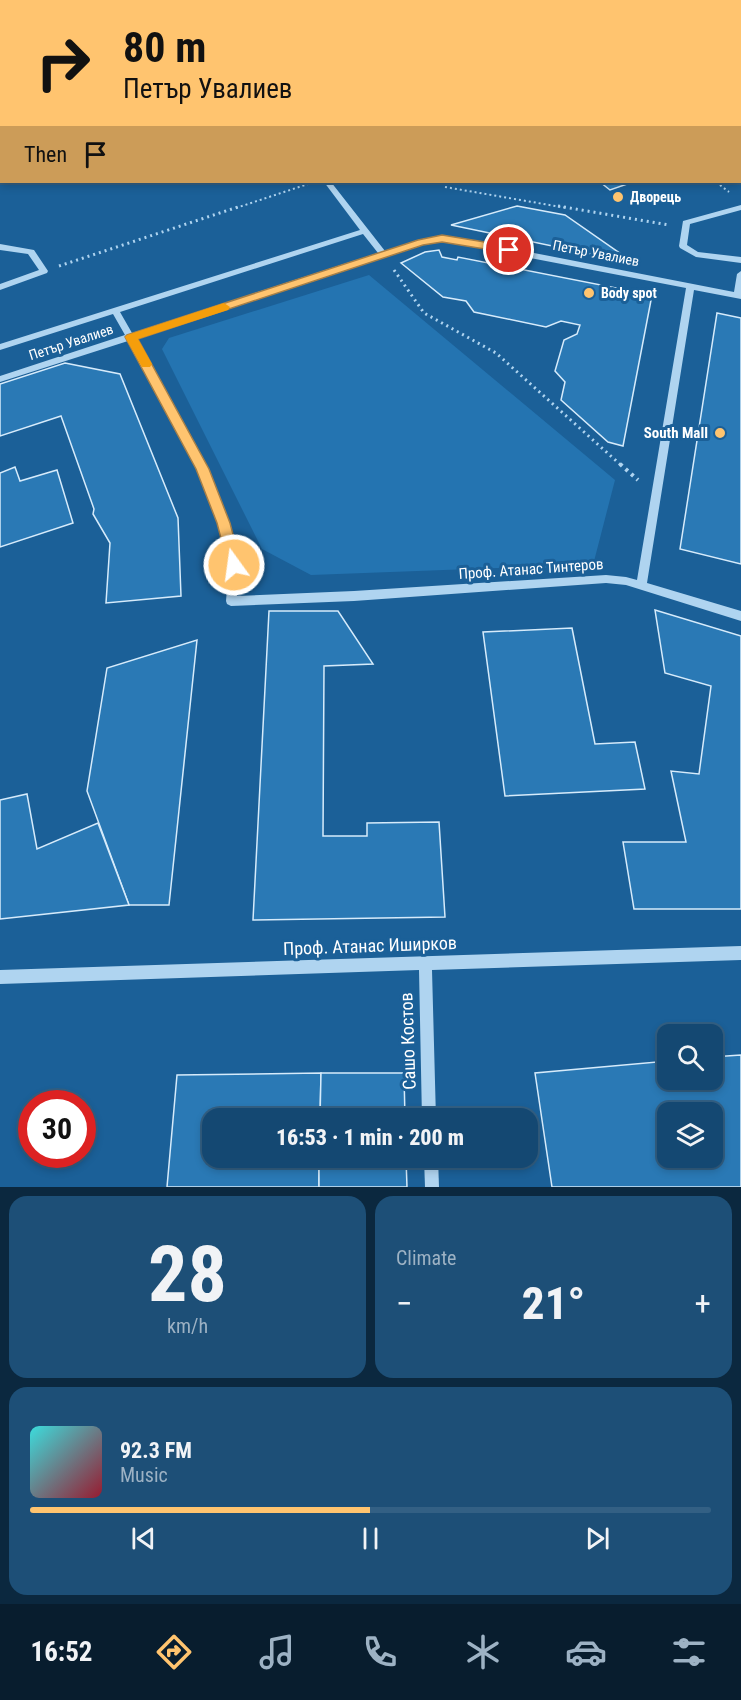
<!DOCTYPE html>
<meta charset="utf-8">
<style>
:root{--surface:#144872;--page:#1d4f77;--text:#f1f3f6;--muted:#9db2c4;--line:#336084;--accent:#ffc46f}
body{margin:0;font-family:"Roboto Condensed",sans-serif;background:var(--page);color:var(--text);height:100vh;display:flex;flex-direction:column;font-size:22px;white-space:nowrap}
*{box-sizing:border-box;margin:0}
p{font-size:20px;color:var(--muted)}
.icon{flex:none;width:33px;height:33px;fill:none;stroke:currentColor;stroke-width:2;stroke-linecap:round;stroke-linejoin:round}
.map{position:relative;height:1187px;overflow:hidden}
.details{display:flex;flex-direction:column;gap:9px;padding:9px;background:#0b283f;flex:1}
.details>*{flex:none}
.banner{position:absolute;left:0px;top:0px;width:741px;height:183px;box-shadow:0 3px 9px #0003,0 0 0 2px var(--line);background:#ffc46f;color:#111;overflow:hidden}
.controls{position:absolute;left:657px;top:1024px;display:grid;gap:12px}
.controls a{display:grid;place-items:center;width:66px;height:66px;border-radius:12px;background:var(--surface);box-shadow:0 3px 9px #0003,0 0 0 2px var(--line);font-size:30px}
.speed{position:absolute;left:18px;top:1090px;display:flex;gap:12px;font-size:30px;font-weight:700;text-align:center}
.speed>*{display:grid;place-content:center;width:78px;height:78px;border-radius:50%;background:var(--surface);box-shadow:0 3px 9px #0003,0 0 0 2px var(--line);line-height:1}
.speed .limit{border:9px solid #d22;background:#fff;color:#111}
.pin{position:absolute;display:grid;place-items:center;width:51px;height:51px;color:#fff;margin:-26px;border:3px solid #fff;border-radius:50%;box-shadow:0 2px 6px #0007}
.me{position:absolute;width:66px;margin:-33px;rotate:346deg;stroke-linejoin:round;filter:drop-shadow(0 0 4px #0008)}
.turn{display:flex;align-items:center;gap:21px;height:126px;padding:0 24px;font-size:27px}
.turn .icon{width:78px;height:78px;stroke-width:2.5}
.turn b{display:block;font-size:42px;line-height:51px}
.then{display:flex;align-items:center;height:57px;padding:0 24px;background:#0003;gap:12px;font-size:22px}
.big{font-size:45px;font-weight:800;line-height:1.1}
.details .card{flex:1;display:flex;flex-direction:column;justify-content:center;gap:9px;min-width:0;padding:0 21px;border-radius:18px;background:var(--page)}
.details .dial{align-items:center;gap:0}
.dial b{font-size:78px;line-height:1}
.song{display:flex;align-items:center;gap:18px}
.cover{width:72px;height:72px;border-radius:9px;background:linear-gradient(135deg,hsl(180 70% 55%),hsl(350 70% 35%))}
.played{height:6px;border-radius:3px;background:linear-gradient(90deg,var(--accent) 50%,var(--line) 50%)}
.keys{display:flex;justify-content:space-around;direction:ltr}
.heat{display:flex;justify-content:space-between;align-items:center;font-size:33px;direction:ltr}
.details .tiles{flex:1;display:grid;gap:9px;grid-template-columns:1fr 1fr}
.card:last-child{grid-column:span 2}
.trip{position:absolute;left:202px;top:1108px;width:336px;height:60px;border-radius:18px;background:var(--surface);box-shadow:0 3px 9px #0003,0 0 0 2px var(--line);font-weight:800;line-height:60px;text-align:center}
.tabs{display:flex;height:96px;justify-content:space-around;align-items:center;background:#081d2e;color:var(--muted)}
.tabs .icon{width:42px;height:42px}
.tabs .active{color:var(--accent)}
.tabs b{font-size:27px;color:var(--text)}
.map>svg:first-child{display:block}
</style>
<div class="map">
<svg width="741" height="1187" viewBox="0 0 741 1187">
<rect width="100%" height="100%" fill="#1b6098"/>
<path fill="#2474b1" d="M369 275 615 480 592 569 524 567 311 575 262 549 162 349 169 338Z"/>
<g fill="#2a79b5" stroke="#d6ebfb" stroke-width="1.5" fill-rule="evenodd">
<path d="M272 0H341L340 2Z"/>
<path d="M600 0H692L600 2Z"/>
<path d="M600 182H633L610 190Z"/>
<path d="M517 206 565 215 634 263 451 225Z"/>
<path d="M439 250 442 257 457 260 458 257 652 295 623 446 608 442 561 400 565 382 555 371 564 340 577 334 580 325 561 321 546 327 474 312 466 301 443 297 401 263 425 252Z"/>
<path d="M717 313 741 318V564L680 549Z"/>
<path d="M65 363 120 374 178 518 181 596 106 603 110 543 93 514 94 509 61 416 0 436V384Z"/>
<path d="M15 467 20 481 57 470 73 523 0 547V473Z"/>
<path d="M655 610 741 636V909H634L623 842H686L671 771 699 774 711 686 665 673Z"/>
<path d="M269 611H338L373 664 324 666 323 836H367V823L439 822 445 917 253 920Z"/>
<path d="M572 628 595 744 635 742 645 789 505 796 483 632Z"/>
<path d="M197 640 169 905H129L87 791 107 668Z"/>
<path d="M27 794 37 849 98 823 129 905 0 919V800Z"/>
<path d="M741 1055V1187H552L535 1073 668 1061V1080H712V1057ZM668 1113H712V1158H668Z"/>
<path d="M321 1073 320 1119H213V1158H319V1187H167L177 1075Z"/>
<path d="M321 1073H404L405 1119H320Z"/>
<path d="M319 1158H406L407 1187H319Z"/>
</g>
<g fill="none" stroke-linecap="round" stroke-linejoin="round">
<g stroke="#afd4f0" stroke-width="2" stroke-dasharray="2 3" stroke-linecap="butt">
<path d="M716 182 729 192"/>
<path d="M445 187 567 208"/>
<path d="M236 208 311 183"/>
</g>
<g stroke="#afd4f0" stroke-width="3" stroke-dasharray="2 4" stroke-linecap="butt">
<path d="M558 206 669 225"/>
<path d="M59 266 241 206"/>
<path d="M394 270 424 313 496 353 622 466"/>
</g>
<path stroke="#afd4f0" stroke-width="4" stroke-dasharray="3 4.5" stroke-linecap="butt" d="M620 464 638 480"/>
<g fill="#afd4f0" fill-rule="evenodd">
<path d="M143 0H149L142 2Z"/>
<path d="M375 0H381L374 2Z"/>
<path d="M504 0H511L509 2Z"/>
<rect x="740" y="49" width="1" height="5"/>
<rect x="0" y="54" width="2" height="4"/>
<rect x="0" y="171" width="2" height="6"/>
<path d="M324 182H331L385 251 418 240 442 235 734 292 737 274 741 271V299L694 290 647 583 741 611V621L626 585 606 583 354 601 231 606 227 604 226 601 229 565 218 523 198 469 128 341 0 382V376L125 335 113 314 0 350V344L360 230ZM363 234 378 253 132 333 120 312ZM442 241 686 288 637 580 626 577 606 575 354 591 237 596 239 565 228 523 208 469 135 338 422 244Z"/>
<path d="M741 205V210L690 224 687 245 698 252 741 257V263L696 257 680 248 679 246 683 221Z"/>
<path d="M0 244 34 250 48 271 47 273 0 290V284L39 270 28 254 0 250Z"/>
<path d="M741 946V960L432 970 436 1119H422L419 970 0 984V970Z"/>
<path d="M424 1158H438L439 1187H425Z"/>
</g>
</g>
<path fill="#ffc46f" stroke="#a67f48" stroke-width="1.5" d="M442 235 509 246 514 250 509 253 442 242 423 245 138 339 209 469 230 523 241 565 239 569H229L217 523 196 469 125 337 127 335 418 240Z"/>
<path fill="#f59e0b" d="M224 303 230 307 228 310 138 339 152 364 150 367H142L125 337 127 335Z"/>
<g fill="#ffc46f" stroke="#1b6098" stroke-width="2">
<circle cx="618" cy="197" r="6"/>
<circle cx="589" cy="293" r="6"/>
<circle cx="720" cy="433" r="6"/>
</g>
<g text-anchor="middle" stroke-width="6" stroke-linejoin="round" paint-order="stroke">
<g font-size="14" font-weight="bold" fill="#fff" stroke="#1b6098" text-anchor="start">
<text x="630" y="202">Дворець</text>
<text x="601" y="298">Body spot</text>
</g>
<g font-size="14" fill="#fff" stroke="#1b6098">
<text transform="translate(596 253) rotate(11)" y="5">Петър Увалиев</text>
<text transform="translate(71 342) rotate(-18)" y="5">Петър Увалиев</text>
</g>
<g font-size="15" font-weight="bold" fill="#fff" stroke="#1b6098" text-anchor="end">
<text x="708" y="438">South Mall</text>
</g>
<g font-size="15" fill="#fff" stroke="#1b6098">
<text transform="translate(531 569) rotate(-4)" y="5">Проф. Атанас Тинтеров</text>
</g>
<g font-size="18" fill="#fff" stroke="#1b6098">
<text transform="translate(370 946) rotate(-2)" y="6">Проф. Атанас Иширков</text>
<text transform="translate(408 1041) rotate(-92)" y="6">Сашо Костов</text>
</g>
</g>
</svg>
<div class="controls">
<a><svg class="icon" aria-label="search" viewBox="0 0 24 24"><circle cx="10" cy="10" r="6"/><path d="M15 15l6 6"/></svg></a>
<a><svg class="icon" aria-label="layers" viewBox="0 0 24 24"><path d="M12 4l9 5-9 5-9-5zM3 14l9 5 9-5"/></svg></a>
</div>
<div class="speed"><div class="limit">30</div></div>
<div class="pin" style="left:509px;top:250px;background:#d93025"><svg class="icon" aria-label="arrive" viewBox="0 0 24 24"><path d="M6 21V4h12l-3 4 3 4H6"/></svg></div>
<svg class="me" style="left:234px;top:565px" viewBox="-20 -20 40 40"><circle r="17" fill="#ffc46f" stroke="#fff" stroke-width="3"/><path d="M0-11L8 9 0 5-8 9z" fill="#fff"/></svg>
<div class="trip">16:53 · 1 min · 200 m</div>
<div class="banner">
<div class="turn"><svg class="icon" aria-label="right" viewBox="0 0 24 24"><path d="M7 20v-9h11M14 6l5 5-5 5"/></svg><div><b>80 m</b>Петър Увалиев</div></div>
<div class="then">Then<svg class="icon" aria-label="arrive" viewBox="0 0 24 24"><path d="M6 21V4h12l-3 4 3 4H6"/></svg></div>
</div>
</div>
<section class="details">
<div class="tiles">
<div class="card dial"><b>28</b><p>km/h</p></div>
<div class="card"><p>Climate</p>
<div class="heat"><a>−</a><b class="big">21°</b><a>+</a></div>
</div>
<div class="card">
<div class="song"><i class="cover"></i><div><b>92.3 FM</b><p>Music</p></div></div>
<div class="played"></div>
<div class="keys"><svg class="icon" aria-label="previous" viewBox="0 0 24 24"><path d="M18 5L8 12l10 7zM5 5v14"/></svg><svg class="icon" aria-label="pause" viewBox="0 0 24 24"><path d="M8 5v14M16 5v14"/></svg><svg class="icon" aria-label="next" viewBox="0 0 24 24"><path d="M6 5l10 7-10 7zM19 5v14"/></svg></div>
</div>
</div>
</section>
<nav class="tabs">
<b>16:52</b>
<svg class="icon active" aria-label="directions" viewBox="0 0 24 24"><path d="M12 3l9 9-9 9-9-9zM9 14v-3h6M13 9l2 2-2 2"/></svg>
<svg class="icon" aria-label="music" viewBox="0 0 24 24"><path d="M9 18V5l10-2v13"/><circle cx="6" cy="18" r="3"/><circle cx="16" cy="16" r="3"/></svg>
<svg class="icon" aria-label="phone" viewBox="0 0 24 24"><path d="M5 4h4l2 5-3 2q2 4 5 5l2-3 5 2v4C11 20 4 13 5 4z"/></svg>
<svg class="icon" aria-label="climate" viewBox="0 0 24 24"><path d="M12 3v18M4 7l16 10M4 17L20 7"/></svg>
<svg class="icon" aria-label="car" viewBox="0 0 24 24"><path d="M5 17H2v-5l4-1 3-4h7l3 4 3 1v5h-3M9 17h6M6 11h13"/><circle cx="7" cy="17" r="2"/><circle cx="17" cy="17" r="2"/></svg>
<svg class="icon" aria-label="filters" viewBox="0 0 24 24"><path d="M4 7h16M4 17h16"/><circle cx="9" cy="7" r="2"/><circle cx="15" cy="17" r="2"/></svg>
</nav>
